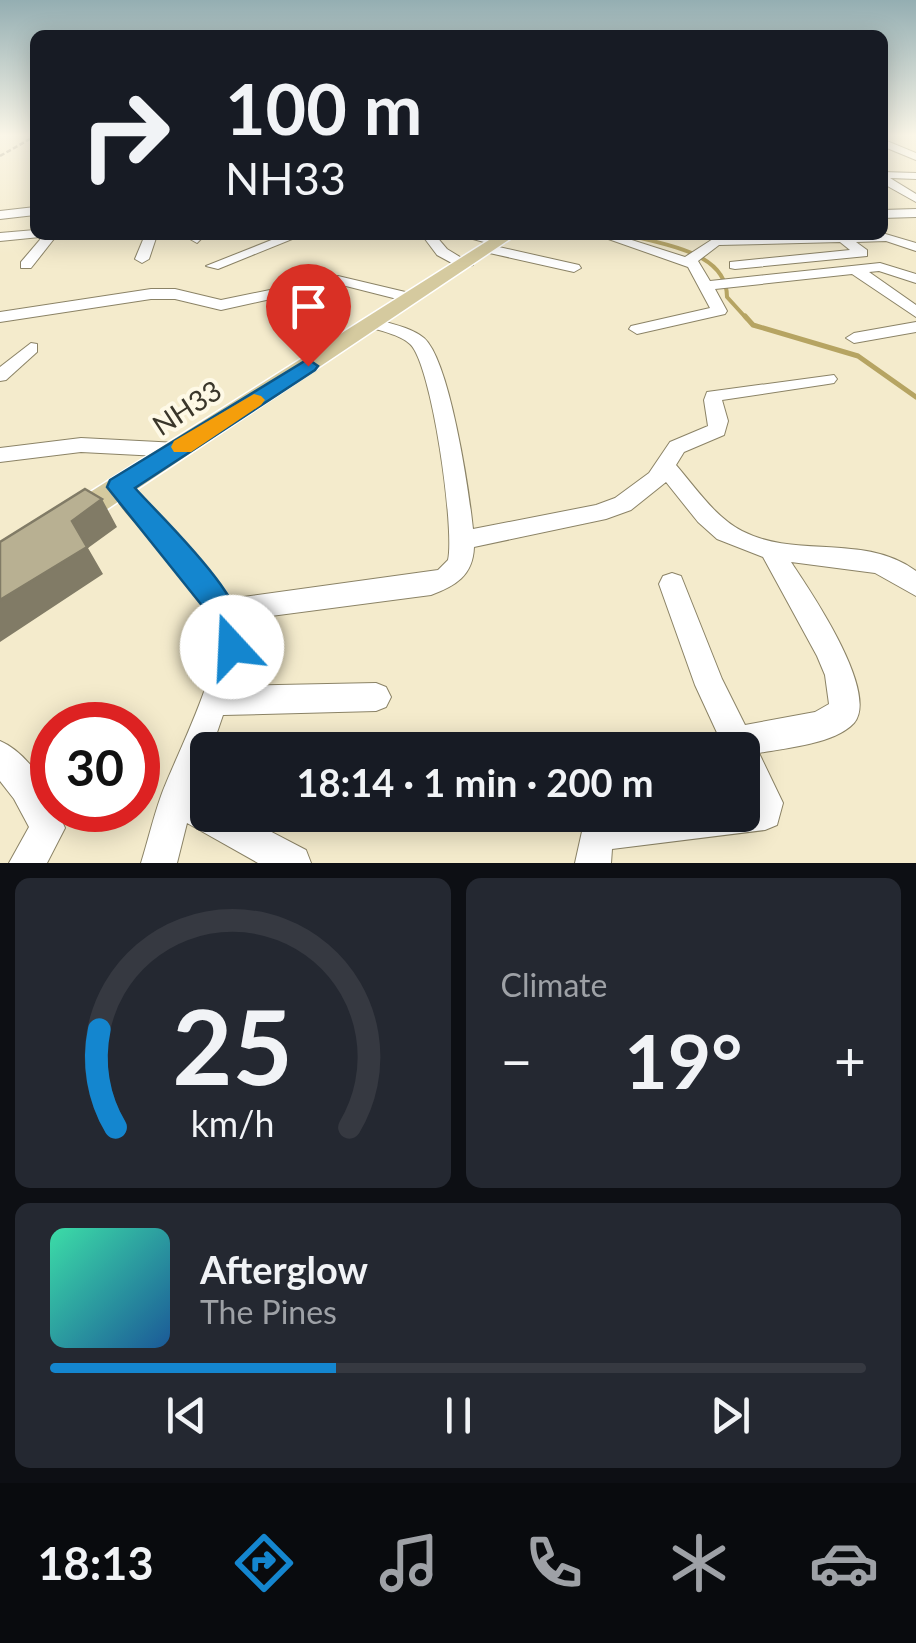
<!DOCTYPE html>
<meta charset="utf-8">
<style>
:root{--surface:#171b24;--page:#242831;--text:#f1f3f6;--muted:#9ea1a6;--line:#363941;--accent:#1486cf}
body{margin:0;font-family:Lato,sans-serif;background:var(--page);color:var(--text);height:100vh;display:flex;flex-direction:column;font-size:38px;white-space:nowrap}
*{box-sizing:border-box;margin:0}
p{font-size:32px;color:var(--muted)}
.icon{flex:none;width:55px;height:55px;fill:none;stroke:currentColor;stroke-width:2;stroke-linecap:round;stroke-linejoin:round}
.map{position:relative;height:863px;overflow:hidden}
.details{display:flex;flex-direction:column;gap:15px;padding:15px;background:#0d0f14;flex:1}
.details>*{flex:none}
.hud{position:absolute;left:30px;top:30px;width:858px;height:210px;border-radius:15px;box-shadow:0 5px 25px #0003;background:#171b24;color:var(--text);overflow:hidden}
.speed{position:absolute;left:30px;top:702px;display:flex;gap:20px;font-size:50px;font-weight:700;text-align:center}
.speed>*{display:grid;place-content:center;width:130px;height:130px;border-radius:50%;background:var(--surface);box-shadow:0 5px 25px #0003;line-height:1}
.speed .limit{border:15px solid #d22;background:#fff;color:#111}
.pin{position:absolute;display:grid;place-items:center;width:85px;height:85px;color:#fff;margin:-102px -42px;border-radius:50% 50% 50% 0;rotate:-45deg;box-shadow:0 0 10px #0007}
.pin .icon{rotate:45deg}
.me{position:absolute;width:110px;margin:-55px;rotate:340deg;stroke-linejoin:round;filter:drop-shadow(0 0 8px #0008)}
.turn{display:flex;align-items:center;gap:35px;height:210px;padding:0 30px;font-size:45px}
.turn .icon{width:130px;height:130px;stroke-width:2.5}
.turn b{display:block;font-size:70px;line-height:85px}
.big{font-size:75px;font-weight:700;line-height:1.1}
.details .widget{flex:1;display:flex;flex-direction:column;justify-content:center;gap:15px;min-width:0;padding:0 35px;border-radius:15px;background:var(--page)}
.details .dial{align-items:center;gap:0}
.dial svg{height:260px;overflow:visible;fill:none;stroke:var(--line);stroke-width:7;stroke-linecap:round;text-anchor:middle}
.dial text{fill:var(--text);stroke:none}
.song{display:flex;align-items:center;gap:30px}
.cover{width:120px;height:120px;border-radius:15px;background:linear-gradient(135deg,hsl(160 70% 55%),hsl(210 70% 35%))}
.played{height:10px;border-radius:5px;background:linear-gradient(90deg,var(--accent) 35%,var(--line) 35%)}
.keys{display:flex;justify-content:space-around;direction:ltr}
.heat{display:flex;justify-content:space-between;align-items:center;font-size:55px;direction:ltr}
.details .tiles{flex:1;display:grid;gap:15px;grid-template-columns:1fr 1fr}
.widget:last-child{grid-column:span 2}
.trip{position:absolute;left:190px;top:732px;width:570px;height:100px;border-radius:15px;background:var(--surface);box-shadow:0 5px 25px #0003;font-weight:700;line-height:100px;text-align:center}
.menu{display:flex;height:160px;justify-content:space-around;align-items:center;background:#090b0e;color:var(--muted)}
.menu .icon{width:70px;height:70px}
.menu .active{color:var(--accent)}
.menu b{font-size:45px;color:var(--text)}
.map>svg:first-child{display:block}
</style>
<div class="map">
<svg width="916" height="863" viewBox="0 0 916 863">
<rect width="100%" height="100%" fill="#f4ebcc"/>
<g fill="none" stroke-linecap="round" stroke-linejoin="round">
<path stroke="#b6a462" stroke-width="4" d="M631 235C666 246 727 252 727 297L747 319"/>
<path stroke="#b6a462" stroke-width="5" d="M745 316 753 325 858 356 916 397"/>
<defs>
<g id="minor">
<path d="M882 139 916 153V160L882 146Z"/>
<path d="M882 172 916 173V179L890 178 916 194V202L882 183Z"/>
<path d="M35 207V215L0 219V211Z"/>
<path d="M916 209V217L882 218V210Z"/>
<path d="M35 230V235L40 237 0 241V233Z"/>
<path d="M882 233 916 243V251L886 241 856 242 867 250V256L735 269 730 268V262L850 250 840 242 719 245 698 261 710 281 880 263 916 274V283L879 271 869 272 916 305V317L852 274 715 289 727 311 725 314 637 334 629 329 631 326 710 308 688 267 597 235H616L685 257 716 237Z"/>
<path d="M44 235H57L31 268H21V262Z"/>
<path d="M145 235H157L149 259 142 263 135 259Z"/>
<path d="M193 235H205L197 243 190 239Z"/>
<path d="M284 235H302L218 269 206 266Z"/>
<path d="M422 235H435L447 249 473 265 461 268 437 255Z"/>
<path d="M458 235H484L506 242 499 246Z"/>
<path d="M490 245 579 265 581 268 574 272 485 252 483 249Z"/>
<path d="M338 276 418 295 421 298 413 303 338 284 221 310 175 299H151L0 322V312L151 289H175L221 300Z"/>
<path d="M372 318C388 323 411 327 424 338 450 361 469 491 473 529L596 505 615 498 649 473 670 442 708 426 704 400 707 392 834 375 837 379 834 383 828 384 722 400 728 421 724 435 684 452 676 465C696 488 715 517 742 531 796 559 865 533 916 571V596L875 573 791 562C809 589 880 692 854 723 835 744 785 748 759 753L783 803 777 825 765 830 612 849 611 863H575L583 827 609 815H742V799L747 798 742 789V750H725L695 685 659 584 663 576 672 573 681 576 722 679 745 725 815 712 829 704 825 675 817 656 763 557 717 539 698 522 666 482 631 510 606 519 474 547C473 576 455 586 431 595L241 620 246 645 234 686 376 683 386 687 391 697 386 707 376 711 223 715 211 750H208L195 791 208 798V815H239L306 850 311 863H258L187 823 177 863H141C148 841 153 818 161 796 174 759 230 654 214 621 190 569 138 535 108 487L111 481H127L191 550 229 599 438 570 448 560C455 530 432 364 410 344 399 334 380 331 366 326L364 323Z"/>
<path d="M916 322V332L854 343 846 338 854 333Z"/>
<path d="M31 343 37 344V352L6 380 0 381V367Z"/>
<path d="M81 438 178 443 188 450 178 457 81 452 0 462V448Z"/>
<path d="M0 741C22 750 52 785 52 810H57L65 828 47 863H9L29 827 14 799 0 781Z"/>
</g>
<path id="major" d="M497 235H516L85 524 75 527 65 524 61 516 65 508Z"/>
</defs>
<use href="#minor" stroke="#8b8366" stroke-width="2"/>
<use href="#major" stroke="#fff" stroke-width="3"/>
<path stroke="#98917c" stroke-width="2.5" stroke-dasharray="5 2.5" stroke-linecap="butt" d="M0 156 35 136"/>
<use href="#minor" fill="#fff" fill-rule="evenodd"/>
<use href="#major" fill="#d5ca9f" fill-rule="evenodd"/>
</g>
<path fill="#817b66" d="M102 499 117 527 88 548 103 574 0 642V600L72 521Z"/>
<path fill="#b8b092" stroke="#817b66" stroke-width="2.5" d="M85 489 102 499 72 521 87 547 0 600V542Z"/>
<linearGradient id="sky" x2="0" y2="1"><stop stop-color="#94aeb2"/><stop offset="0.53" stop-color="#faf6e8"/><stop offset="1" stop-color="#faf6e8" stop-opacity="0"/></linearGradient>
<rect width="916" height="255" fill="url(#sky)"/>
<path fill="#1486cf" stroke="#0d5787" stroke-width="2.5" d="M308 359 318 366 315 370 135 488C165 522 264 611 243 657L232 661 221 657 208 613 107 487 110 480Z"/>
<path fill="#f59e0b" d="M254 394 261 396 265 400 261 405 191 452H174L171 447 174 441Z"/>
<g text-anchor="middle" stroke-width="8" stroke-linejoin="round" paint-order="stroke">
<g font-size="28" fill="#3a362a" stroke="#fef9e6">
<text transform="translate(187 408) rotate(-33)" y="10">NH33</text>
</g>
</g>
</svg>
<div class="speed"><div class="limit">30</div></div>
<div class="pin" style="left:308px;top:366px;background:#d93025"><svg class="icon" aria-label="arrive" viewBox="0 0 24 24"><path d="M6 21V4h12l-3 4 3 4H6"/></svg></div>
<svg class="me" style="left:232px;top:647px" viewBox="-20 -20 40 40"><circle r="19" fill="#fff"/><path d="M0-13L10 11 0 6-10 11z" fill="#1486cf"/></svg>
<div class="trip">18:14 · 1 min · 200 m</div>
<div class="hud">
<div class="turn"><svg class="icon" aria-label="right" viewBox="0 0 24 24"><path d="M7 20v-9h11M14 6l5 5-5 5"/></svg><div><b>100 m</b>NH33</div></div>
</div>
</div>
<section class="details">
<div class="tiles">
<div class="widget dial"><svg viewBox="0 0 100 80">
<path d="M14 69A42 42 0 1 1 86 69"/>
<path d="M14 69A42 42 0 0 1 9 39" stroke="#1486cf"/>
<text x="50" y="56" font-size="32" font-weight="700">25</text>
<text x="50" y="72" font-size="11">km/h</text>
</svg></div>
<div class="widget"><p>Climate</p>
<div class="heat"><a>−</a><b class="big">19°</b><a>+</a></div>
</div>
<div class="widget">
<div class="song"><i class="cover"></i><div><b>Afterglow</b><p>The Pines</p></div></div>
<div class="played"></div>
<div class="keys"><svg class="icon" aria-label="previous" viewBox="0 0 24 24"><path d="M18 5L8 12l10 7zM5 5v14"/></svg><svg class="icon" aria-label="pause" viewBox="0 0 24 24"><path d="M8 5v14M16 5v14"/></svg><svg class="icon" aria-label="next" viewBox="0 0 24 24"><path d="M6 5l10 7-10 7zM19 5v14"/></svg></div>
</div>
</div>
</section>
<nav class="menu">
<b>18:13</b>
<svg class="icon active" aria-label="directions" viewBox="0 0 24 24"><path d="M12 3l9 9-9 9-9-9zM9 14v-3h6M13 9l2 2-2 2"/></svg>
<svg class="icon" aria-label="music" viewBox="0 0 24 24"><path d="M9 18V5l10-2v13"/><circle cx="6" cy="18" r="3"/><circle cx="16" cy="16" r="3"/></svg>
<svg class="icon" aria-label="phone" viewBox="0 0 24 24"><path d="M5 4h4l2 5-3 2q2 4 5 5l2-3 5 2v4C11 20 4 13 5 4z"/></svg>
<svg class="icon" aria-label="climate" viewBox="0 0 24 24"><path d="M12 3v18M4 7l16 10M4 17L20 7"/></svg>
<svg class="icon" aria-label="car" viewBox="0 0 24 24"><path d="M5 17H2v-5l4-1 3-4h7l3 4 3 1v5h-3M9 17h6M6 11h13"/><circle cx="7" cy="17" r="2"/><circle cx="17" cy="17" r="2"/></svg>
</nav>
